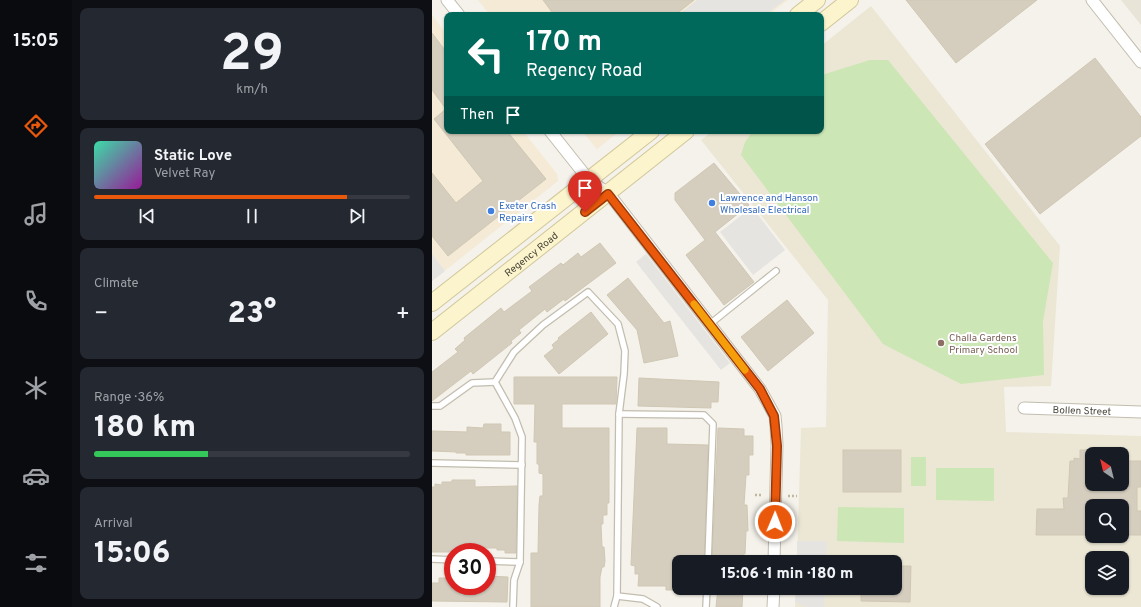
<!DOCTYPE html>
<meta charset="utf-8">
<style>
:root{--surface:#171b24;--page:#242831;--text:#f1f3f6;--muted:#9ea1a6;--line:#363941;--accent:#ea580c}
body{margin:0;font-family:Overpass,sans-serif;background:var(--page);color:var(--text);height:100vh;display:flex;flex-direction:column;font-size:15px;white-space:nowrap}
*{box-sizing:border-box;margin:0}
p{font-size:13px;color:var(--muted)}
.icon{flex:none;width:22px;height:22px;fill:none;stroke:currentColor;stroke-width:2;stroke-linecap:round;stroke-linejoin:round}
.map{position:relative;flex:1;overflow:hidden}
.side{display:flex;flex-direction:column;gap:8px;padding:8px;background:#0d0f14;width:360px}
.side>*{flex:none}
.top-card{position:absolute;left:12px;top:12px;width:380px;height:122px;border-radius:8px;box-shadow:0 1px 3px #0004;background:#00695c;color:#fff;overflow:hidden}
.needle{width:26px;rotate:325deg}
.tools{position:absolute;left:653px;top:447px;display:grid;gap:8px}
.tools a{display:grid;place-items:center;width:44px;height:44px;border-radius:8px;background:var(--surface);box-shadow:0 1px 3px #0004;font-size:20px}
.speed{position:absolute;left:12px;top:543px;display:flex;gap:8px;font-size:20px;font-weight:700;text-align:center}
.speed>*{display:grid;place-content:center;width:52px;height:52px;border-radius:50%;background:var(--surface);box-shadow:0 1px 3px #0004;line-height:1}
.speed .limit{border:6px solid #d22;background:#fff;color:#111}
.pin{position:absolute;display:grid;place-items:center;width:34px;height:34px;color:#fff;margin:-41px -17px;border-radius:50% 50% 50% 0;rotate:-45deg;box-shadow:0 0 4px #0007}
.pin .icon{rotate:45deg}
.me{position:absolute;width:44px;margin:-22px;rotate:1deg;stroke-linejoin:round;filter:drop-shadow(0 0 3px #0008)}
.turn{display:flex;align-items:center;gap:14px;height:84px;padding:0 16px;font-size:18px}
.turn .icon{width:52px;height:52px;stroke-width:2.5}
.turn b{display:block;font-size:28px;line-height:34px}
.then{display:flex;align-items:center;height:38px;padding:0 16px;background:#0003;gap:8px;font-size:15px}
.big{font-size:30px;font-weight:800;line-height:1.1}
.side .widget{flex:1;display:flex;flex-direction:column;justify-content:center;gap:6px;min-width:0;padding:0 14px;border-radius:8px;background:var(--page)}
.side .dial{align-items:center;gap:0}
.dial b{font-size:52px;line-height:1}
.song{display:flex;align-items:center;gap:12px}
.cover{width:48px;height:48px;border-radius:6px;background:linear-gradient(135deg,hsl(160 70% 55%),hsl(300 70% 35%))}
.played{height:4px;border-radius:2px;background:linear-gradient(90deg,var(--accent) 80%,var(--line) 80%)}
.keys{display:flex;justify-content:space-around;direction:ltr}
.heat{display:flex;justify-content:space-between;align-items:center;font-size:22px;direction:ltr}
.charge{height:6px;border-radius:3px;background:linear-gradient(90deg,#34c759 36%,var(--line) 0)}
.trip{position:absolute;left:240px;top:555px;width:230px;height:40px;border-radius:8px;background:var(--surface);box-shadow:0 1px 3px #0004;font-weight:800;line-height:40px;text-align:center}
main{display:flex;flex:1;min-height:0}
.dock{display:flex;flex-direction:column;width:72px;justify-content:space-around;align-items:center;background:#090b0e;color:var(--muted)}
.dock .icon{width:28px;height:28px}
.dock .current{color:var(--accent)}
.dock b{font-size:18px;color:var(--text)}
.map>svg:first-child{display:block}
</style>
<main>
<nav class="dock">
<b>15:05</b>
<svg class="icon current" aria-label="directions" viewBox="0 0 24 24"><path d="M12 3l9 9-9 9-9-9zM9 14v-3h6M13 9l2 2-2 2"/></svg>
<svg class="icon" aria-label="music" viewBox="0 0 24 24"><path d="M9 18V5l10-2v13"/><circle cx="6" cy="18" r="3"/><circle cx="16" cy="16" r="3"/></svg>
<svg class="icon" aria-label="phone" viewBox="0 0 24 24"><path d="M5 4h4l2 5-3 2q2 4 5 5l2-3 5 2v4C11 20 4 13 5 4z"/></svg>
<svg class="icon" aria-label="climate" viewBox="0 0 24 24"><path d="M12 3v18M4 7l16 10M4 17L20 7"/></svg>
<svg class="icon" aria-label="car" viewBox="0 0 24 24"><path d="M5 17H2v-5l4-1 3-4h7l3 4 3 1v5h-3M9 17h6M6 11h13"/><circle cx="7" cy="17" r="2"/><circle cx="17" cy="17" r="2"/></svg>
<svg class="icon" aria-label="filters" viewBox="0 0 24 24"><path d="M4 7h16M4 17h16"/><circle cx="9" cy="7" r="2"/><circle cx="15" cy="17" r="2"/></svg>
</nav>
<section class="side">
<div class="widget dial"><b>29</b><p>km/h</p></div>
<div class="widget">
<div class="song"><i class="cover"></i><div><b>Static Love</b><p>Velvet Ray</p></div></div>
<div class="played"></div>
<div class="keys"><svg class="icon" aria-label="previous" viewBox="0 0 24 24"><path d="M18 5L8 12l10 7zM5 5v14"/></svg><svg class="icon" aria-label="pause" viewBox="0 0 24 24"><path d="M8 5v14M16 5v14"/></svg><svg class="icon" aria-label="next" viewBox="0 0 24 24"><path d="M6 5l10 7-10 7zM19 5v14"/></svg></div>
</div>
<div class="widget"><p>Climate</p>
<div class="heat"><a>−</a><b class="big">23°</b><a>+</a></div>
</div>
<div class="widget"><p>Range · 36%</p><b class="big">180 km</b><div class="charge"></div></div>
<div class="widget"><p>Arrival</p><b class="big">15:06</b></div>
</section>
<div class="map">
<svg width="709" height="607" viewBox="0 0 709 607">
<rect width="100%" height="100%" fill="#f4f2ea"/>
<path fill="#e8e4d8" d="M689 0H709V25Z"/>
<g fill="#f4ead6">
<path d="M46 0H356L336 15H58Z"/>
<path d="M0 15 15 35V131H91L125 174 126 181 0 281Z"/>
<path d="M150 131H188L165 149Z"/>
</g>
<path fill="#ece7d4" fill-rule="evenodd" d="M439 6 628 246 619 386 572 387 574 432 709 436V607H363L364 588H463V562H365L369 428 394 427 396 300 269 140 281 131H389V46ZM660 454H690V484H660ZM660 506H690V536H660ZM660 558H690V588H660Z"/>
<g fill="#cce6b5">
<path d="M438 60H456L621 263 611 321 612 375 529 384 451 344 309 155 313 142 321 131H389V76L393 74Z"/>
<rect x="479" y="457" width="15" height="29"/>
<path d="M504 468H562V501L504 500Z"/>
<path d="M406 507 472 508V543L405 541Z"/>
</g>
<g fill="#e6e4e1">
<path d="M265 0H353L333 15H246Z"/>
<path d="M320 207 353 250 321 275 288 232Z"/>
<path d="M0 254 13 271 0 281Z"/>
<path d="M214 254 298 363 289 370 204 262Z"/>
<path d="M365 541H395L394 562H365Z"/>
<path d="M364 588H393L392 607H375L363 602Z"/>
</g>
<g fill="#d5cebf" stroke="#d0c7b3">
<path d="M111 0H262L243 15H122Z"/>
<path d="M474 0H605L524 63Z"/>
<path d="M0 33 15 53V131H75L114 179 16 256 0 236V173L24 203 51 181 2 119 14 109 0 90Z"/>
<path d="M663 58 709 117V136L608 214 553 144Z"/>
<path d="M282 163 317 205 283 232 322 282 292 305 254 255 273 240 243 200V193Z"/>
<path d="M168 243 184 263 133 301 132 299 115 312 113 309 87 330 89 333 79 341 80 343 41 374 39 371 0 401V372L26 352 23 349 33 340 32 338 69 308 72 312 100 291 97 287 129 263 131 265 146 253 149 257Z"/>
<path d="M196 278 232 323 238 321 246 356 212 363 205 330 175 295Z"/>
<path d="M355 300 382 333 336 371 309 337Z"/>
<path d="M159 312 176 334 127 374 112 356 122 348 120 345 127 339 126 338Z"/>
<path d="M82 377H185L184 404H130V428H177V503H175V515H171V524H169L170 547H172L173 561 172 567H170L168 577V607H99V553H106L107 505 108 496H111V474L107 473V464H105V442H102L103 404H82Z"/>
<path d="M207 378 287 382 286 402H279V408L206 406Z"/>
<path d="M52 424H69V432H78V455H34V453H24V452L0 451V431L35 432V427L51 428Z"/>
<path d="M205 428H235V444L276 445 272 562H247V590H234V586H206L207 574H203V566L199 565Z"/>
<path d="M286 428 312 429V436H321V455H317V475H314L312 505H315L316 531H314L313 554H311V562H280Z"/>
<rect x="411" y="450" width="58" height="42"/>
<path d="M648 450H660V484H690V461H709V487H705V511H709V535H690V506H660V535H604L605 509H632L631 498H636L638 461H642V458L648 459Z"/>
<path d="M20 480H43V487L85 486 84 553H73V550H65V548H42V552H0V487H3V484L10 485V482H20Z"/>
<path d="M463 566H479L478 602 429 601V588H463Z"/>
<path d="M55 576 76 577 75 602 0 601V583H7V578H21V586H55Z"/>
<path d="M286 588H311L310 607H284Z"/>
</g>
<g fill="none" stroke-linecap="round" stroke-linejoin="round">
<defs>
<g id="lane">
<path d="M278 324 344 271"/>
<path d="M0 406H8L40 383 63 382"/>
<path d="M187 414 272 415 281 424 276 562"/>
<path d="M0 463 90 465"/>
<path d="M0 559 21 560"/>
<path d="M55 561 88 562"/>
<path d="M185 596 211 599 225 607"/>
<path d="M81 607 82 580 88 562 90 437 83 418 63 382 82 352 111 325 156 292 186 324 193 351 192 374 187 414 185 596 182 607"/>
<path d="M274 607 275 588"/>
</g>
<g id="street">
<path d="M15 0 27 15"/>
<path d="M660 0 709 62"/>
<path d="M118 131 157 180 176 193 184 203 328 389 343 416 344 426 345 445 342 562"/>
<path id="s1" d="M592 408 709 412"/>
<path d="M341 607 342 588"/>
</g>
<g id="secondary">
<path d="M366 15 385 0"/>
<path d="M389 23 418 0"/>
<path d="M0 303 219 131"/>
<path id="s2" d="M0 332 254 131"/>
</g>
</defs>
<use href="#lane" stroke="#c2bdaf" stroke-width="8"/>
<use href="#street" stroke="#c2bdaf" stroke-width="13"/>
<use href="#secondary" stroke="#d1c79b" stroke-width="18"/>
<g stroke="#c0b79e" stroke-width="2.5" stroke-dasharray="2 2" stroke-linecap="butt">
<path d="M323 495H331"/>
<path d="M356 496H365"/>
</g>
<use href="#lane" stroke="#fff" stroke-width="5.5"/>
<use href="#street" stroke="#fff" stroke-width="11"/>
<use href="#secondary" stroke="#fcf4cc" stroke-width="16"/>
</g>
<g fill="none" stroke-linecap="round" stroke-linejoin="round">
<defs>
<path id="route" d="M153 212 176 194 328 389 342 416 345 446 343 522"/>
</defs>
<use href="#route" stroke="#983908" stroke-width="10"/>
<use href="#route" stroke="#ea580c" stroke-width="7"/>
<path stroke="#f59e0b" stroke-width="7" d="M262 304 313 370"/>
</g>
<g fill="#3f7fe0" stroke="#fff" stroke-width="1.5">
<circle cx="280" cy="203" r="4"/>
<circle cx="59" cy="211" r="4"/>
</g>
<circle fill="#8d6e63" stroke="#fff" stroke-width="1.5" cx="509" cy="343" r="4"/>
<g text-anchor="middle" stroke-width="4" stroke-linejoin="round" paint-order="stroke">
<g font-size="10" fill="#366cbe" stroke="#fff" text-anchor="start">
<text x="288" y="201">Lawrence and Hanson<tspan x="288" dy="12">Wholesale Electrical</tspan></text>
<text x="67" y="209">Exeter Crash<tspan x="67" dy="12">Repairs</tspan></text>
</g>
<g font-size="10" fill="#474338" stroke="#fff">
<text dy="4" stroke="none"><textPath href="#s2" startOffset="126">Regency Road</textPath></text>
<text dy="4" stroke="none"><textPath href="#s1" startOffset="58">Bollen Street</textPath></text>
</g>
<g font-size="10" fill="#785e54" stroke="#fff" text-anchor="start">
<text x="517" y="341">Challa Gardens<tspan x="517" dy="12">Primary School</tspan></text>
</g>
</g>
</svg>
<div class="tools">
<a><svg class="needle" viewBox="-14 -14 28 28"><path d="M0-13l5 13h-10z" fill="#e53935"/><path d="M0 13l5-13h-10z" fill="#9ea1a6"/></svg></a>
<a><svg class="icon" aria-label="search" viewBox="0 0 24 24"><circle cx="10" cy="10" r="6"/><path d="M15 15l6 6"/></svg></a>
<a><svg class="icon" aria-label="layers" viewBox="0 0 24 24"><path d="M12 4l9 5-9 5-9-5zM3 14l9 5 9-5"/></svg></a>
</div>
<div class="speed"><div class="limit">30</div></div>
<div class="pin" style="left:153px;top:212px;background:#d93025"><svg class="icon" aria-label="arrive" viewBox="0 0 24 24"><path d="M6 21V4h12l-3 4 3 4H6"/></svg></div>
<svg class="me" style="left:343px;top:522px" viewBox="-20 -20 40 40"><circle r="17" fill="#ea580c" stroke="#fff" stroke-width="3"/><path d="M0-11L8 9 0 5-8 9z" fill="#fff"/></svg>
<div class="trip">15:06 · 1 min · 180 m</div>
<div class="top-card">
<div class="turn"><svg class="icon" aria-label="left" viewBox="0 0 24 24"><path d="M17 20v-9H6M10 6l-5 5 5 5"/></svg><div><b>170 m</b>Regency Road</div></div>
<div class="then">Then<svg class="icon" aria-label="arrive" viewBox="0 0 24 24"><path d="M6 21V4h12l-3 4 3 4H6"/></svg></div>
</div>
</div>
</main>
